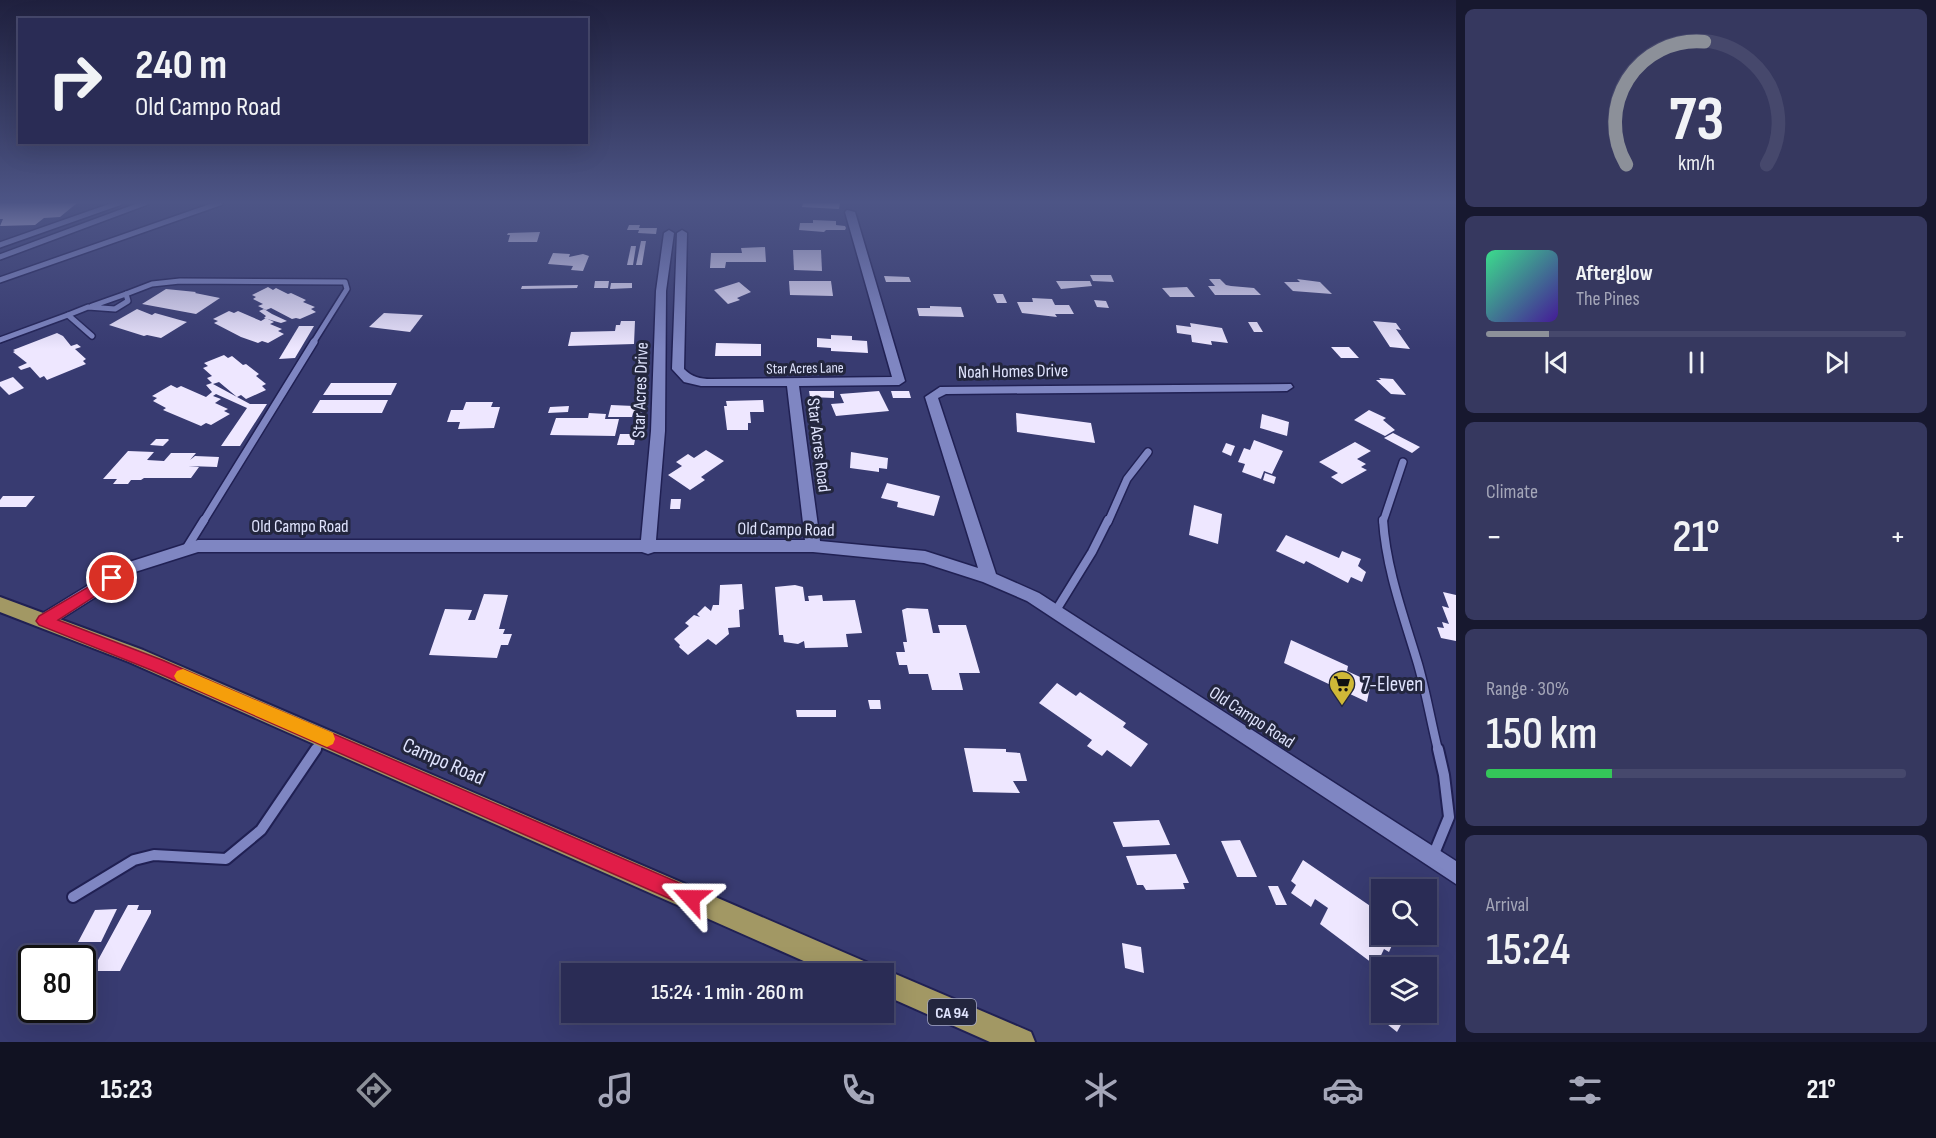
<!DOCTYPE html>
<meta charset="utf-8">
<style>
:root{--surface:#2a2c55;--page:#36385f;--text:#f1f3f6;--muted:#a5a7b9;--line:#46486c;--accent:#8c9099}
body{margin:0;font-family:"Sofia Sans Condensed",sans-serif;background:var(--page);color:var(--text);height:100vh;display:flex;flex-direction:column;font-size:22px;white-space:nowrap}
*{box-sizing:border-box;margin:0}
p{font-size:20px;color:var(--muted)}
.icon{flex:none;width:33px;height:33px;fill:none;stroke:currentColor;stroke-width:2;stroke-linecap:round;stroke-linejoin:round}
.map{position:relative;flex:1;overflow:hidden}
.side{display:flex;flex-direction:column;gap:9px;padding:9px;background:#17182f;width:480px}
.side>*{flex:none}
.top-card{position:absolute;left:18px;top:18px;width:570px;height:126px;border-radius:0px;box-shadow:0 6px 24px #0002,0 0 0 2px var(--line);background:#2a2c55;color:var(--text);overflow:hidden}
.fabs{position:absolute;left:1371px;top:879px;display:grid;gap:12px}
.fabs a{display:grid;place-items:center;width:66px;height:66px;border-radius:0px;background:var(--surface);box-shadow:0 6px 24px #0002,0 0 0 2px var(--line);font-size:30px}
.speed{position:absolute;left:18px;top:945px;display:flex;gap:12px;font-size:30px;font-weight:700;text-align:center}
.speed>*{display:grid;place-content:center;width:78px;height:78px;border-radius:50%;background:var(--surface);box-shadow:0 6px 24px #0002,0 0 0 2px var(--line);line-height:1}
.speed .limit{border:3px solid #111;border-radius:9px;background:#fff;color:#111}
.pin{position:absolute;display:grid;place-items:center;width:51px;height:51px;color:#fff;margin:-26px;border:3px solid #fff;border-radius:50%;box-shadow:0 2px 6px #0007}
.me{position:absolute;width:66px;margin:-33px;rotate:294deg;stroke-linejoin:round;filter:drop-shadow(0 0 4px #0008)}
.turn{display:flex;align-items:center;gap:21px;height:126px;padding:0 18px;font-size:27px}
.turn .icon{width:78px;height:78px;stroke-width:2.5}
.turn b{display:block;font-size:42px;line-height:51px}
.big{font-size:45px;font-weight:600;line-height:1.1}
.side .tile{flex:1;display:flex;flex-direction:column;justify-content:center;gap:9px;min-width:0;padding:0 21px;border-radius:9px;background:var(--page)}
.side .dial{align-items:center;gap:0}
.dial svg{height:156px;overflow:visible;fill:none;stroke:var(--line);stroke-width:7;stroke-linecap:round;text-anchor:middle}
.dial text{fill:var(--text);stroke:none}
.song{display:flex;align-items:center;gap:18px}
.cover{width:72px;height:72px;border-radius:9px;background:linear-gradient(135deg,hsl(150 70% 55%),hsl(260 70% 35%))}
.played{height:6px;border-radius:3px;background:linear-gradient(90deg,var(--accent) 15%,var(--line) 15%)}
.keys{display:flex;justify-content:space-around;direction:ltr}
.heat{display:flex;justify-content:space-between;align-items:center;font-size:33px;direction:ltr}
.charge{height:9px;border-radius:4px;background:linear-gradient(90deg,#34c759 30%,var(--line) 0)}
.trip{position:absolute;left:561px;top:963px;width:333px;height:60px;border-radius:0px;background:var(--surface);box-shadow:0 6px 24px #0002,0 0 0 2px var(--line);font-weight:600;line-height:60px;text-align:center}
.dock{display:flex;height:96px;justify-content:space-around;align-items:center;background:#111222;color:var(--muted)}
.dock .icon{width:42px;height:42px}
.dock .active{color:var(--accent)}
.dock b{font-size:27px;color:var(--text)}
main{display:flex;flex:1;min-height:0}
.map>svg:first-child{display:block}
</style>
<main>
<div class="map">
<svg width="1456" height="1042" viewBox="0 0 1456 1042">
<rect width="100%" height="100%" fill="#383b71"/>
<g fill="#eee7ff">
<path d="M0 203H77L60 217 44 218 35 225 0 226 3 219H0Z"/>
<path d="M803 203H840L839 209 802 207Z"/>
<path d="M813 220 836 221V225L845 226 846 228 845 230H826L824 232 799 230 800 223H813Z"/>
<path d="M629 225H640L639 228H657L656 234 638 233 639 230H627Z"/>
<path d="M540 232 537 242H508L510 235H507L508 233Z"/>
<path d="M641 241H646L642 265H636Z"/>
<path d="M631 246H636L633 265H627Z"/>
<path d="M765 247 766 262H726L725 268H710L711 253H742L741 248Z"/>
<path d="M793 250H821L822 271 794 270Z"/>
<path d="M553 253 570 254 569 257 583 254 589 256 583 271 571 270 573 266 548 264Z"/>
<path d="M1090 275H1111L1114 282 1093 281Z"/>
<path d="M884 276 909 277 911 282H886Z"/>
<path d="M1209 279H1220L1226 285 1231 286 1254 288 1261 295H1215L1208 286H1215Z"/>
<path d="M1297 279 1320 282 1332 294 1293 291 1284 282H1300Z"/>
<path d="M595 281H609L608 288H594Z"/>
<path d="M789 281H831L833 296 790 295Z"/>
<path d="M1056 281H1090L1092 286 1061 289Z"/>
<path d="M739 282 751 292 737 298 740 300 728 304 714 290Z"/>
<path d="M611 283H632V288L610 289Z"/>
<path d="M578 285 577 288 521 289 522 286Z"/>
<path d="M268 287 273 290 276 288 288 294 291 293 306 300 303 302 315 307 311 309 316 312 300 319 296 318 292 319 271 308 266 310 258 306 263 304 253 299 256 297 252 295Z"/>
<path d="M1187 287 1195 297H1170L1162 288Z"/>
<path d="M166 289 196 292 195 293 220 298 196 314 142 304Z"/>
<path d="M993 294H1003L1007 303H997Z"/>
<path d="M1032 298 1052 299 1055 305H1069L1074 314H1055L1057 317 1022 313 1017 302H1033Z"/>
<path d="M1094 300 1106 301 1109 308 1097 307Z"/>
<path d="M930 306 961 307 964 317 919 316 917 308H930Z"/>
<path d="M137 309 152 315 155 313 187 322 161 338 147 335 144 336 109 325Z"/>
<path d="M264 309 272 314 287 321 281 323 264 318 266 316 259 311Z"/>
<path d="M229 311 234 313 238 311 261 321 266 318 274 322 270 324 282 329 278 331 284 334 268 343 262 341 258 343 241 337 214 323 218 321 213 319Z"/>
<path d="M384 313 423 315 410 332 369 327Z"/>
<path d="M621 321H635L634 344 568 346 571 332 615 331 616 325H620Z"/>
<path d="M1373 321 1396 323 1401 330 1396 329 1410 349 1390 347Z"/>
<path d="M1248 322H1257L1263 332H1254Z"/>
<path d="M1190 323 1222 328 1228 343 1211 341 1212 345 1192 342 1191 335 1177 333 1176 325 1191 327Z"/>
<path d="M299 326H314L295 358 279 359Z"/>
<path d="M57 333 63 336 71 346 77 344 81 347 75 349 86 359 83 361 86 364 47 380 44 376 40 378 30 367 21 370 18 367 27 363 13 352 15 351 13 350Z"/>
<path d="M831 335 852 336V340L867 341 868 353 831 351V348L817 347V338L831 339Z"/>
<path d="M716 343 761 344V356H715Z"/>
<path d="M1331 347H1349L1359 358H1341Z"/>
<path d="M224 355 228 358 232 356 243 365 246 364 259 374 256 376 266 384 262 386 266 390 246 399 241 395 237 397 219 382 213 384 250 404H267L240 446H221L247 408 216 394 213 396 221 399 215 403 228 409 224 411 230 414 211 425 206 423 201 426 163 410 166 408 153 401 157 398 152 396 171 385 177 388 181 386 206 397 212 392 206 385 212 383 207 378 212 376 203 368 208 366 204 363Z"/>
<path d="M13 377 24 388 9 395 0 386V382Z"/>
<path d="M1379 378 1393 379 1406 395 1391 394 1376 380H1381Z"/>
<path d="M331 383H397L391 395H323Z"/>
<path d="M809 391H834V398L810 397Z"/>
<path d="M879 391 889 411 836 416 831 404 844 403 840 394Z"/>
<path d="M891 391H909L911 398H893Z"/>
<path d="M320 400H388L382 413H312Z"/>
<path d="M763 400 764 412H750L751 423H748V430H727L724 406H727L726 401Z"/>
<path d="M466 402H493L491 407H500L494 428 458 429 460 422H447L451 410H463Z"/>
<path d="M611 405 634 406 642 408 641 414 633 413 632 417H608Z"/>
<path d="M569 406 568 412 548 413 550 407Z"/>
<path d="M1369 410 1386 418 1383 420 1395 430 1385 436 1354 420Z"/>
<path d="M589 413 606 414 605 419H619L615 436 550 435 556 418H588Z"/>
<path d="M1016 413 1091 423 1095 443 1017 432Z"/>
<path d="M1262 414 1289 422 1287 436 1260 428Z"/>
<path d="M1393 433 1420 447 1412 453 1384 438Z"/>
<path d="M620 434H636L634 445H617Z"/>
<path d="M156 439H168L169 440 163 446 150 445Z"/>
<path d="M1254 440 1283 451 1272 474 1264 471 1261 479 1242 472 1245 464 1238 462 1244 448 1250 450Z"/>
<path d="M1355 442 1371 451 1357 459 1366 464 1361 467 1367 470 1342 484 1331 477 1338 473 1319 462Z"/>
<path d="M1226 443 1235 446 1231 456 1222 452Z"/>
<path d="M706 450 724 461 701 477 705 480 690 490 668 475 682 466 676 462 688 454 694 458Z"/>
<path d="M128 451 154 452 147 460 164 461 171 453H196L190 460 195 456 219 457 217 467 188 466 199 467 191 478H144L141 480H131L128 484H113L117 479H103Z"/>
<path d="M851 452 888 458 887 469 879 468V472L850 468Z"/>
<path d="M1265 473 1276 477 1274 484 1263 480Z"/>
<path d="M887 483 940 496 934 516 897 507 898 502 881 498Z"/>
<path d="M3 496H35L26 507H0V500Z"/>
<path d="M671 499H681L680 509H670Z"/>
<path d="M1194 505 1222 514 1218 544 1189 535Z"/>
<path d="M1286 535 1339 558 1342 551 1361 559 1358 566 1366 572 1362 582 1351 577 1348 583 1306 561 1304 564 1276 551Z"/>
<path d="M742 584 744 609 739 610 740 627 728 628 729 634 716 645 708 639 688 655 679 647 680 645 674 639 689 626 685 623 694 615 700 617 697 614 705 606 711 611 713 605H719L720 585Z"/>
<path d="M795 585 803 587 805 601H809L808 596 822 595 823 601 855 600 862 633 846 634 848 647 805 648 804 641 798 644 784 642 783 635H779L775 587Z"/>
<path d="M1443 592 1456 595V641L1441 638 1437 627 1444 628 1442 622 1449 624 1442 606 1449 608Z"/>
<path d="M484 594 508 595 499 629H505L503 634H512L508 645H501L497 658 429 655 445 609 472 610 468 620H475Z"/>
<path d="M907 608 928 609 933 633H940L938 625H966L980 673H959L963 690H932L928 674H909L907 665H899L896 652H905L903 642H907L902 610Z"/>
<path d="M1291 640 1348 666 1347 671 1371 682 1367 702 1284 663Z"/>
<path d="M1057 683 1076 696 1080 692 1126 723 1123 727 1148 744 1131 767 1107 750 1102 756 1087 746 1092 740 1039 703Z"/>
<path d="M868 700H880L881 709H870Z"/>
<path d="M796 710H836V717H797Z"/>
<path d="M964 748 1006 749V752L1020 753 1027 781H1013L1020 793 973 792Z"/>
<path d="M1159 820 1170 845 1123 847 1113 822Z"/>
<path d="M1240 840 1257 877H1237L1221 841Z"/>
<path d="M1176 854 1189 883H1183L1185 889 1146 890 1143 885H1137L1126 856Z"/>
<path d="M1303 860 1382 914V934H1397L1389 952 1384 949 1376 966 1320 924 1328 908 1315 899 1311 907 1291 893 1296 885 1291 881Z"/>
<path d="M1268 886H1278L1287 905H1276Z"/>
<path d="M128 905H139L137 910H151V913L120 971H92Z"/>
<path d="M117 909 101 942H78L95 910Z"/>
<path d="M1122 943 1141 947 1144 973 1125 968Z"/>
<path d="M1377 1004 1382 1007V1012H1388L1402 1023 1397 1032 1372 1012Z"/>
</g>
<g fill="none" stroke-linecap="round" stroke-linejoin="round">
<defs>
<g id="service-far3">
<path d="M0 245 119 203"/>
<path d="M0 257 145 203"/>
<path d="M0 280 220 203"/>
<path d="M126 294 152 284 180 281 345 282 347 289 313 343"/>
<path d="M68 315 88 307 115 309 128 301 126 294 92 306"/>
<path d="M0 340 68 315 92 336"/>
</g>
<g id="service-far2">
<path d="M203 522 314 342"/>
<path d="M1108 522 1127 479 1148 452"/>
<path d="M1383 522 1403 462"/>
</g>
<g id="service-far1">
<path d="M1383 520C1386 569 1404 617 1418 664 1426 692 1431 722 1438 750"/>
<path d="M186 549 204 520"/>
<path d="M1055 612 1092 552 1108 520"/>
<path d="M315 750 323 739"/>
</g>
<g id="service">
<path d="M1433 856 1449 817 1444 775 1438 749"/>
<path d="M73 897 134 860 154 855 226 859 261 830 316 749"/>
</g>
<path id="minor" d="M847 210 855 212 905 381 899 385 799 386 820 541 925 551 978 568 925 397 940 387 1291 384 1293 387 1287 391 946 394 938 398 996 574 1039 593 1456 861V884L1027 601 983 582 924 563 813 552H654L648 554 642 552H198L135 572 50 626 44 628 38 626 36 621 38 616 123 564 198 540H641L651 431 656 291 664 233 669 230 674 233 666 291 665 431 656 540H805L787 386H701L684 382 672 369 677 233 682 230 687 233 684 369C692 377 700 379 711 379L892 377 845 212Z"/>
<path id="trunk" d="M0 597 143 650 873 965 876 972 884 969 893 973 1031 1032 1035 1042H990L884 995V974H833L129 662 0 612Z"/>
</defs>
<use href="#service-far3" stroke="#202053" stroke-width="8"/>
<use href="#service-far2" stroke="#202053" stroke-width="10"/>
<use href="#service-far1" stroke="#202053" stroke-width="11"/>
<use href="#service" stroke="#202053" stroke-width="14"/>
<use href="#minor" stroke="#202053" stroke-width="3"/>
<use href="#trunk" stroke="#202053" stroke-width="4"/>
<use href="#service-far3" stroke="#7f86c2" stroke-width="5"/>
<use href="#service-far2" stroke="#7f86c2" stroke-width="7"/>
<use href="#service-far1" stroke="#7f86c2" stroke-width="8"/>
<use href="#service" stroke="#7f86c2" stroke-width="10"/>
<use href="#minor" fill="#7f86c2" fill-rule="evenodd"/>
<use href="#trunk" fill="#a29864" fill-rule="evenodd"/>
</g>
<linearGradient id="sky" x2="0" y2="1"><stop stop-color="#1f203e"/><stop offset="0.58" stop-color="#4d5586"/><stop offset="1" stop-color="#4d5586" stop-opacity="0"/></linearGradient>
<rect width="1456" height="349" fill="url(#sky)"/>
<path fill="#e11d48" stroke="#92132f" stroke-width="1.5" d="M112 573 117 574 120 578 117 582 58 620 162 660 698 891 701 898 698 905 691 908 684 905 151 670 39 625 36 621 39 616Z"/>
<path fill="#f59e0b" d="M183 669 333 733 335 739 333 744 327 747 320 744 177 681 174 676 177 671Z"/>
<defs>
<symbol id="supermarket-pin" viewBox="-11 -11 22 30"><path d="M0 17L-7.5 6A9.5 9.5 0 1 1 7.5 6Z" fill="#cfb837" stroke="#23263e"/><path d="M-6-5.5h2.5l.6 2H6L4.5 2H-2.5L-4.4-4H-6ZM-1.5 3.2a1.3 1.3 0 1 0 .1 0ZM3 3.2a1.3 1.3 0 1 0 .1 0Z" fill="#111"/></symbol>
</defs>
<g fill-rule="evenodd">
<use href="#supermarket-pin" x="1327" y="669" width="30" height="40"/>
</g>
<g text-anchor="middle" stroke-width="6" stroke-linejoin="round" paint-order="stroke">
<g font-size="15" fill="#dfe3fd" stroke="#23263e">
<text transform="translate(805 368) rotate(-1)" y="5">Star Acres Lane</text>
</g>
<rect fill="#23263e" stroke="#a7aac4" stroke-width="1.5" x="928" y="999" width="48" height="26" rx="4.5"/>
<g font-size="16" font-weight="bold" fill="#dfe3fd">
<text x="952" y="1018">CA 94</text>
</g>
<g font-size="18" fill="#dfe3fd" stroke="#23263e">
<text transform="translate(1013 371) rotate(-1)" y="6">Noah Homes Drive</text>
<text transform="translate(640 390) rotate(-88)" y="6">Star Acres Drive</text>
<text transform="translate(819 445) rotate(83)" y="6">Star Acres Road</text>
<text x="300" y="532">Old Campo Road</text>
<text transform="translate(786 529) rotate(1)" y="6">Old Campo Road</text>
<text transform="translate(1252 717) rotate(33)" y="6">Old Campo Road</text>
</g>
<g font-size="21" fill="#dfe3fd" stroke="#23263e" text-anchor="start">
<text x="1362" y="691">7-Eleven</text>
</g>
<g font-size="21" fill="#dfe3fd" stroke="#23263e">
<text transform="translate(444 761) rotate(24)" y="7">Campo Road</text>
</g>
</g>
</svg>
<div class="fabs">
<a><svg class="icon" aria-label="search" viewBox="0 0 24 24"><circle cx="10" cy="10" r="6"/><path d="M15 15l6 6"/></svg></a>
<a><svg class="icon" aria-label="layers" viewBox="0 0 24 24"><path d="M12 4l9 5-9 5-9-5zM3 14l9 5 9-5"/></svg></a>
</div>
<div class="speed"><div class="limit">80</div></div>
<div class="pin" style="left:112px;top:578px;background:#d93025"><svg class="icon" aria-label="arrive" viewBox="0 0 24 24"><path d="M6 21V4h12l-3 4 3 4H6"/></svg></div>
<svg class="me" style="left:691px;top:898px" viewBox="-20 -20 40 40"><path d="M0-17L14 15 0 8-14 15z" fill="#e11d48" stroke="#fff" stroke-width="4"/></svg>
<div class="trip">15:24 · 1 min · 260 m</div>
<div class="top-card">
<div class="turn"><svg class="icon" aria-label="right" viewBox="0 0 24 24"><path d="M7 20v-9h11M14 6l5 5-5 5"/></svg><div><b>240 m</b>Old Campo Road</div></div>
</div>
</div>
<section class="side">
<div class="tile dial"><svg viewBox="0 0 100 80">
<path d="M14 69A42 42 0 1 1 86 69"/>
<path d="M14 69A42 42 0 0 1 54 6" stroke="#8c9099"/>
<text x="50" y="56" font-size="32" font-weight="700">73</text>
<text x="50" y="72" font-size="11">km/h</text>
</svg></div>
<div class="tile">
<div class="song"><i class="cover"></i><div><b>Afterglow</b><p>The Pines</p></div></div>
<div class="played"></div>
<div class="keys"><svg class="icon" aria-label="previous" viewBox="0 0 24 24"><path d="M18 5L8 12l10 7zM5 5v14"/></svg><svg class="icon" aria-label="pause" viewBox="0 0 24 24"><path d="M8 5v14M16 5v14"/></svg><svg class="icon" aria-label="next" viewBox="0 0 24 24"><path d="M6 5l10 7-10 7zM19 5v14"/></svg></div>
</div>
<div class="tile"><p>Climate</p>
<div class="heat"><a>−</a><b class="big">21°</b><a>+</a></div>
</div>
<div class="tile"><p>Range · 30%</p><b class="big">150 km</b><div class="charge"></div></div>
<div class="tile"><p>Arrival</p><b class="big">15:24</b></div>
</section>
</main>
<nav class="dock">
<b>15:23</b>
<svg class="icon active" aria-label="directions" viewBox="0 0 24 24"><path d="M12 3l9 9-9 9-9-9zM9 14v-3h6M13 9l2 2-2 2"/></svg>
<svg class="icon" aria-label="music" viewBox="0 0 24 24"><path d="M9 18V5l10-2v13"/><circle cx="6" cy="18" r="3"/><circle cx="16" cy="16" r="3"/></svg>
<svg class="icon" aria-label="phone" viewBox="0 0 24 24"><path d="M5 4h4l2 5-3 2q2 4 5 5l2-3 5 2v4C11 20 4 13 5 4z"/></svg>
<svg class="icon" aria-label="climate" viewBox="0 0 24 24"><path d="M12 3v18M4 7l16 10M4 17L20 7"/></svg>
<svg class="icon" aria-label="car" viewBox="0 0 24 24"><path d="M5 17H2v-5l4-1 3-4h7l3 4 3 1v5h-3M9 17h6M6 11h13"/><circle cx="7" cy="17" r="2"/><circle cx="17" cy="17" r="2"/></svg>
<svg class="icon" aria-label="filters" viewBox="0 0 24 24"><path d="M4 7h16M4 17h16"/><circle cx="9" cy="7" r="2"/><circle cx="15" cy="17" r="2"/></svg>
<b>21°</b>
</nav>
